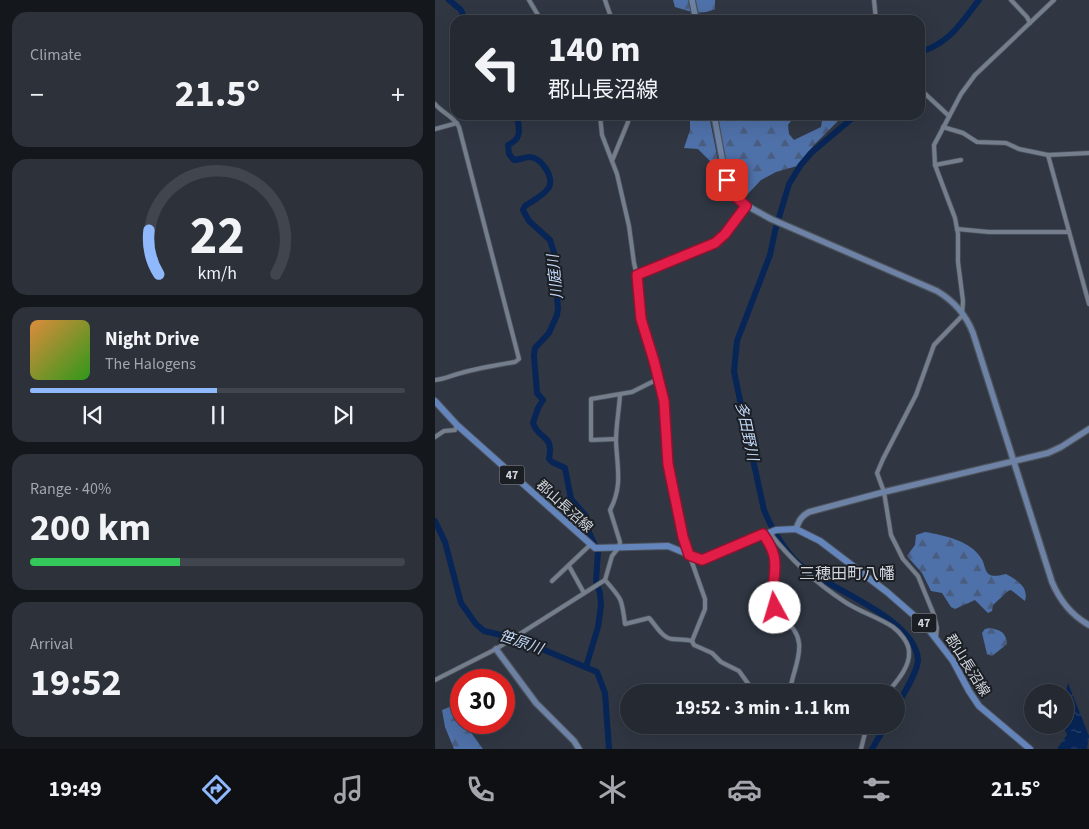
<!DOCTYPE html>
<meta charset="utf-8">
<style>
:root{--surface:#242932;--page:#2c313a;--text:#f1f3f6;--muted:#a3a6ac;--line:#41454d;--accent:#8fb8fd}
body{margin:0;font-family:"Source Sans 3","Noto Sans JP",sans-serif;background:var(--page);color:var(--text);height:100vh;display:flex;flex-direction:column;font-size:19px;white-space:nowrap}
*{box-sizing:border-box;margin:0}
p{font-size:16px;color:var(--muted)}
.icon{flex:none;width:28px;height:28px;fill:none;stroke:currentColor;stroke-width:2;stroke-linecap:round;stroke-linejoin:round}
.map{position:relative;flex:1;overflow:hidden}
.side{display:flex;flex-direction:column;gap:12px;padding:12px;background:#14171c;width:435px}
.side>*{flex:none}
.guide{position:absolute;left:15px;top:15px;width:475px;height:105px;border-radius:15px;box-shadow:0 5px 20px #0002,0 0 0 1px var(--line);background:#242932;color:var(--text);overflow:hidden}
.buttons{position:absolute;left:589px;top:684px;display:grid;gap:10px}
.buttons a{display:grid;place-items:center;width:50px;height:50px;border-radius:50%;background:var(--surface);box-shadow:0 5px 20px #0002,0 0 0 1px var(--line);font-size:25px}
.speed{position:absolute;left:15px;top:669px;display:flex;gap:10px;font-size:25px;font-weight:700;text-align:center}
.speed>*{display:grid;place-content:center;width:65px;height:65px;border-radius:50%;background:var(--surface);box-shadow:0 5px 20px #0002,0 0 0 1px var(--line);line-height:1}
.speed .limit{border:8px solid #d22;background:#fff;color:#111}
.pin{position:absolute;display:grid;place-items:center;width:42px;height:42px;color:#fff;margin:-21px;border-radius:10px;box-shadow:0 2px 8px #0006}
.me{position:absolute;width:55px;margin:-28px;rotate:354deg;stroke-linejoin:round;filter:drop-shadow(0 0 4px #0008)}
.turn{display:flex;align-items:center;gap:18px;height:105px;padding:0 15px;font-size:22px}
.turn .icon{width:65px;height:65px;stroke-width:2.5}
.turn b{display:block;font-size:35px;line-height:42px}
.big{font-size:38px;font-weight:700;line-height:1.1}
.side .widget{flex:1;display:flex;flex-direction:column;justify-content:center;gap:8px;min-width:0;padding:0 18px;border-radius:15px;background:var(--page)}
.side .dial{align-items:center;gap:0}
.dial svg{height:130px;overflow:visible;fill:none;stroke:var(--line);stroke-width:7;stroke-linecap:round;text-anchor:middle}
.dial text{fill:var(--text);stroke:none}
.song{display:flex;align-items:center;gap:15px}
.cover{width:60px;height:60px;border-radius:8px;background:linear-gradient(135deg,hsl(30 70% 55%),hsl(110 70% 35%))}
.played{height:5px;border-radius:2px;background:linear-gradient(90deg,var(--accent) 50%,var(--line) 50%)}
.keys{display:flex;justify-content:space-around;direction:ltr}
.heat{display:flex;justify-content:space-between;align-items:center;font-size:28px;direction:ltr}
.charge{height:8px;border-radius:4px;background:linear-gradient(90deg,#34c759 40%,var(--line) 0)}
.trip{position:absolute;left:185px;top:684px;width:285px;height:50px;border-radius:25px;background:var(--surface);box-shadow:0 5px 20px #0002,0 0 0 1px var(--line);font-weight:700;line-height:50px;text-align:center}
.dock{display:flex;height:80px;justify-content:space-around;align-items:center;background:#0e1014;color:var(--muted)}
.dock .icon{width:35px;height:35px}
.dock .on{color:var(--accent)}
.dock b{font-size:22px;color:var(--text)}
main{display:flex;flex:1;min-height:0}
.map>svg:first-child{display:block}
</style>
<main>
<section class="side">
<div class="widget"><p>Climate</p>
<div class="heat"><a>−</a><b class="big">21.5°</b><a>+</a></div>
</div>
<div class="widget dial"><svg viewBox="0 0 100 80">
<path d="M14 69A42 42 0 1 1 86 69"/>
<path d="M14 69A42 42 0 0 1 8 42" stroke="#8fb8fd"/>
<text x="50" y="56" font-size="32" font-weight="700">22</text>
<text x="50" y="72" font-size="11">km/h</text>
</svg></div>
<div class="widget">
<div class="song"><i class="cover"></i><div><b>Night Drive</b><p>The Halogens</p></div></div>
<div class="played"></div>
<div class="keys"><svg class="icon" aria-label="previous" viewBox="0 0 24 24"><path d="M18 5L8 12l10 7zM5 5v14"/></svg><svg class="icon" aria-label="pause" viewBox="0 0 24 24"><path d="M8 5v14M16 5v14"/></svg><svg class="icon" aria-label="next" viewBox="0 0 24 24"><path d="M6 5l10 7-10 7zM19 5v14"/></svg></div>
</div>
<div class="widget"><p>Range · 40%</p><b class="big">200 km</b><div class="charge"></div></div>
<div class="widget"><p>Arrival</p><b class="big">19:52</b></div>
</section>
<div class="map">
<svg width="654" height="749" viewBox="0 0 654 749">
<defs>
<pattern id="forest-firs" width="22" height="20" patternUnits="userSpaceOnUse" patternTransform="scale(1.25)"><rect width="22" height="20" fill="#4f71a9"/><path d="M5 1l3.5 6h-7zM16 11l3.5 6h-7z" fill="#495d80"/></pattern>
<pattern id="water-ripples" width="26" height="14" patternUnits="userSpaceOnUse" patternTransform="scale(1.25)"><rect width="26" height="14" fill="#072556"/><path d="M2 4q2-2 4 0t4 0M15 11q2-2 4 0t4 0" fill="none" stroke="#2a446e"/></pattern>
</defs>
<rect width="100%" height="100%" fill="#303743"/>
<g fill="url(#forest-firs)">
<path d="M238 0H280V9C265 16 254 11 240 7Z"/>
<path d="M255 115H274L283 161H275L263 149 249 148 255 130Z"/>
<path d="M283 115H360L353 125 354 134 359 140 386 127 388 115H409L379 145 362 166 341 172 326 180 310 197C290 183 287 138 283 115Z"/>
<path d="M490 532C508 535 536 541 546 558 550 563 549 572 555 575 560 577 566 575 571 574 582 580 594 587 590 601L576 590 573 591 558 605 557 611 553 613 540 600 520 609 516 607 507 593 496 591 487 573 472 556 480 545 481 535Z"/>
<path d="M555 628C565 630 571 632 572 644L557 656 552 654 547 633 550 629Z"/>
<path d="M17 706 26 718V722L29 723 48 749H19L10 727 7 710Z"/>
</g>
<path fill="url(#water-ripples)" d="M633 683 654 736 652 749H623V747L632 735 628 725H630V695Z"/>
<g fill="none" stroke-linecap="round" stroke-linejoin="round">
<g stroke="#072556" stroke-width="6">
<path d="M14 0 26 10 30 20"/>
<path d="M485 52C515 43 526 23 544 0"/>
<path d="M82 115C84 129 88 138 73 145L74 154 79 160C84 160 90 157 95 157 106 158 119 176 114 187 110 195 97 201 90 206L88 210 94 221 115 240 120 256V275L123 308 122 315 114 333 100 348 99 356 102 393 108 400 103 408 98 423C104 441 119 433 114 459L117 462 130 468 136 499 151 516 153 530 163 552 161 581 165 593 166 606 163 627 151 667"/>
<path d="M421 115 376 153 365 166 354 184 340 231 335 255 302 341 299 371 303 391 329 510C336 528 350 551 364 564 393 589 479 617 483 659 483 672 468 695 461 707"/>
<path d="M0 521 10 542 26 603 41 624 49 631 83 639 162 672 170 693 174 749"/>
<path d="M437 749 451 725"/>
</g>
<defs>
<g id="street">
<path d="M94 0 106 20"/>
<path d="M170 0 177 20"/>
<path d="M439 0 441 20"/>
<path d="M576 0 592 17 595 23"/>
<path d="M485 89 514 116"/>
<path d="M0 104C7 113 19 116 24 127L84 359 80 362C62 365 44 368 26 373 17 375 10 379 0 380"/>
<path d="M165 115 167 135 182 174 194 226 199 263 203 280V297L205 319 219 361 229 401 233 464 248 537 270 599V609L257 641"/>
<path d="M508 127 528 133 542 142 571 143 584 149 613 155 654 153"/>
<path d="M0 129 22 123"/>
<path d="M613 155 654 304"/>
<path d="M177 161 193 122 194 115"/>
<path d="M500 165 526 160"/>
<path d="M522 229 554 232H634"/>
<path d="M202 275 280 243 290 234 311 206"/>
<path d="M0 437 9 431 20 430 22 425"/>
<path d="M181 439 156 440V399L197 392 223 379"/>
<path d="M334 532C355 559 381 583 410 602 425 612 443 617 458 627 465 632 474 643 474 652 475 667 462 681 453 692"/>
<path d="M329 535C334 543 339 551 340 560 340 574 334 588 338 602 341 617 362 624 364 643 366 660 356 676 355 692"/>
<path d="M134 566 149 593"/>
<path d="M170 580C187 599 187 599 190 624L214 618C220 624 227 638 237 639 244 640 250 639 257 641L259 645 277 653 286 662 304 671 317 689 325 688 329 692"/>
<path d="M117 581 155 545"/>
<path d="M501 638 502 628 499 615 483 576 468 559 456 535 449 492 442 473 448 459 481 395 499 345 527 316 528 301 523 262V234L520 218 500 165 499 145 526 94 540 75 619 0"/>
<path d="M0 680 61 649 170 580 177 556 184 547 185 542 175 510C188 486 182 467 181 441 181 426 184 410 185 395"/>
<path d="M426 749 432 725"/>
</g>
<g id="secondary">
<path d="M257 0 261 20"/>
<path d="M279 115 291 180 296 191 307 203 336 219 502 291C519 301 531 315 538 333L617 582C625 601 636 615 654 625"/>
<path d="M361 529C364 521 366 516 374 512L449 492 613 453 626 447 654 429"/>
<path d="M61 649 101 703 139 741 144 749"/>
</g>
<path id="primary" d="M0 401 22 425 160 548 233 546 267 560 341 530 361 529 385 541 452 592 491 626 518 661 534 691 544 706 595 749"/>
</defs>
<use href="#street" stroke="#4c525b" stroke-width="5.5"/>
<use href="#secondary" stroke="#4c525b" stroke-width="8"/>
<use href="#primary" stroke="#4c525b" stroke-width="8"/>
<use href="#street" stroke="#757e8c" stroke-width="4"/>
<use href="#secondary" stroke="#6d82a4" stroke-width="5.5"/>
<use href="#primary" stroke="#6485bc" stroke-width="6"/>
</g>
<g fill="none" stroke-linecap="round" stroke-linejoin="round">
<defs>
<path id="route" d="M292 180 300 196 311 206 290 234 280 243 202 275 206 319 219 361 229 401 233 464 248 537 254 555 267 560 328 534C333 541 337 548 339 556 343 574 334 589 340 608"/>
</defs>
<use href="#route" stroke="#92132f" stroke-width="12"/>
<use href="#route" stroke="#e11d48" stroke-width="9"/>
</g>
<g text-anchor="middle" stroke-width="4" stroke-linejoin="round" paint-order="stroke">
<g fill="#1b1f24" stroke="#9a9ea6" stroke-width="1">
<rect x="64.5" y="465.5" width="25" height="19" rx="4"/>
<rect x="476.5" y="613.5" width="25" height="19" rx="4"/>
</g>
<g font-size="12" font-weight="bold" fill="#d1d5dd">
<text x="77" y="479">47</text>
<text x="489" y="627">47</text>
</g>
<g font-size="14" fill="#d1d5dd" stroke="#1b1f24">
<text transform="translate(130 506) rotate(42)" y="5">郡山長沼線</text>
<text transform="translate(533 665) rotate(58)" y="5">郡山長沼線</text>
</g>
<g font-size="15" font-style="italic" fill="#c1d6f6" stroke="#1b1f24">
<text transform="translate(120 277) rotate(-96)" y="5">川庭川</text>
<text transform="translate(312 431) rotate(78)" y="5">多田野川</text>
<text transform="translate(86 642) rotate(19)" y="5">笹原川</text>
</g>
<g font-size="16" fill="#d1d5dd" stroke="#1b1f24">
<text x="412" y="579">三穂田町八幡</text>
</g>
</g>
</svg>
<div class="buttons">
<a><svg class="icon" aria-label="sound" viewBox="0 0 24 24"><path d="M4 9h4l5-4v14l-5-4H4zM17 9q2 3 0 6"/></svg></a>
</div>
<div class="speed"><div class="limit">30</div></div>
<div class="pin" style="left:292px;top:180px;background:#d93025"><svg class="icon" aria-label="arrive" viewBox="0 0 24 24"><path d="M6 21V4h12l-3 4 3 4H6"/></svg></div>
<svg class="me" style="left:340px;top:608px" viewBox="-20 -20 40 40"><circle r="19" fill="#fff"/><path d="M0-13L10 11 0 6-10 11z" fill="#e11d48"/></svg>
<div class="trip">19:52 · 3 min · 1.1 km</div>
<div class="guide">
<div class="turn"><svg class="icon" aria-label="left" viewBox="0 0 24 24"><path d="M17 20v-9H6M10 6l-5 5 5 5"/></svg><div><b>140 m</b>郡山長沼線</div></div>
</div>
</div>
</main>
<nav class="dock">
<b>19:49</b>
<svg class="icon on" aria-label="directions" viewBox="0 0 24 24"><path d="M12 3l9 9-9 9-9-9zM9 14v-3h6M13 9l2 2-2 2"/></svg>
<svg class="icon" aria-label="music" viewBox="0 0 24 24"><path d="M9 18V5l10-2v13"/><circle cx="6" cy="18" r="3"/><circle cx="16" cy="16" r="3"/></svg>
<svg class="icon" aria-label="phone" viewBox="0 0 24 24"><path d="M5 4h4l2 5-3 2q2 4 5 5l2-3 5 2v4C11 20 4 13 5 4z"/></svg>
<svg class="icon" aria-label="climate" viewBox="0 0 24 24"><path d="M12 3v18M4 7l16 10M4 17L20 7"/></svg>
<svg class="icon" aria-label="car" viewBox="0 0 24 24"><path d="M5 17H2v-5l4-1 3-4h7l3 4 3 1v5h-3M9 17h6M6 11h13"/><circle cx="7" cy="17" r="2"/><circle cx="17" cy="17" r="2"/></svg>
<svg class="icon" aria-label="filters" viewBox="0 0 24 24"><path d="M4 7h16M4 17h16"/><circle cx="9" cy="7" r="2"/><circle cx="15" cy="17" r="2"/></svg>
<b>21.5°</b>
</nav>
